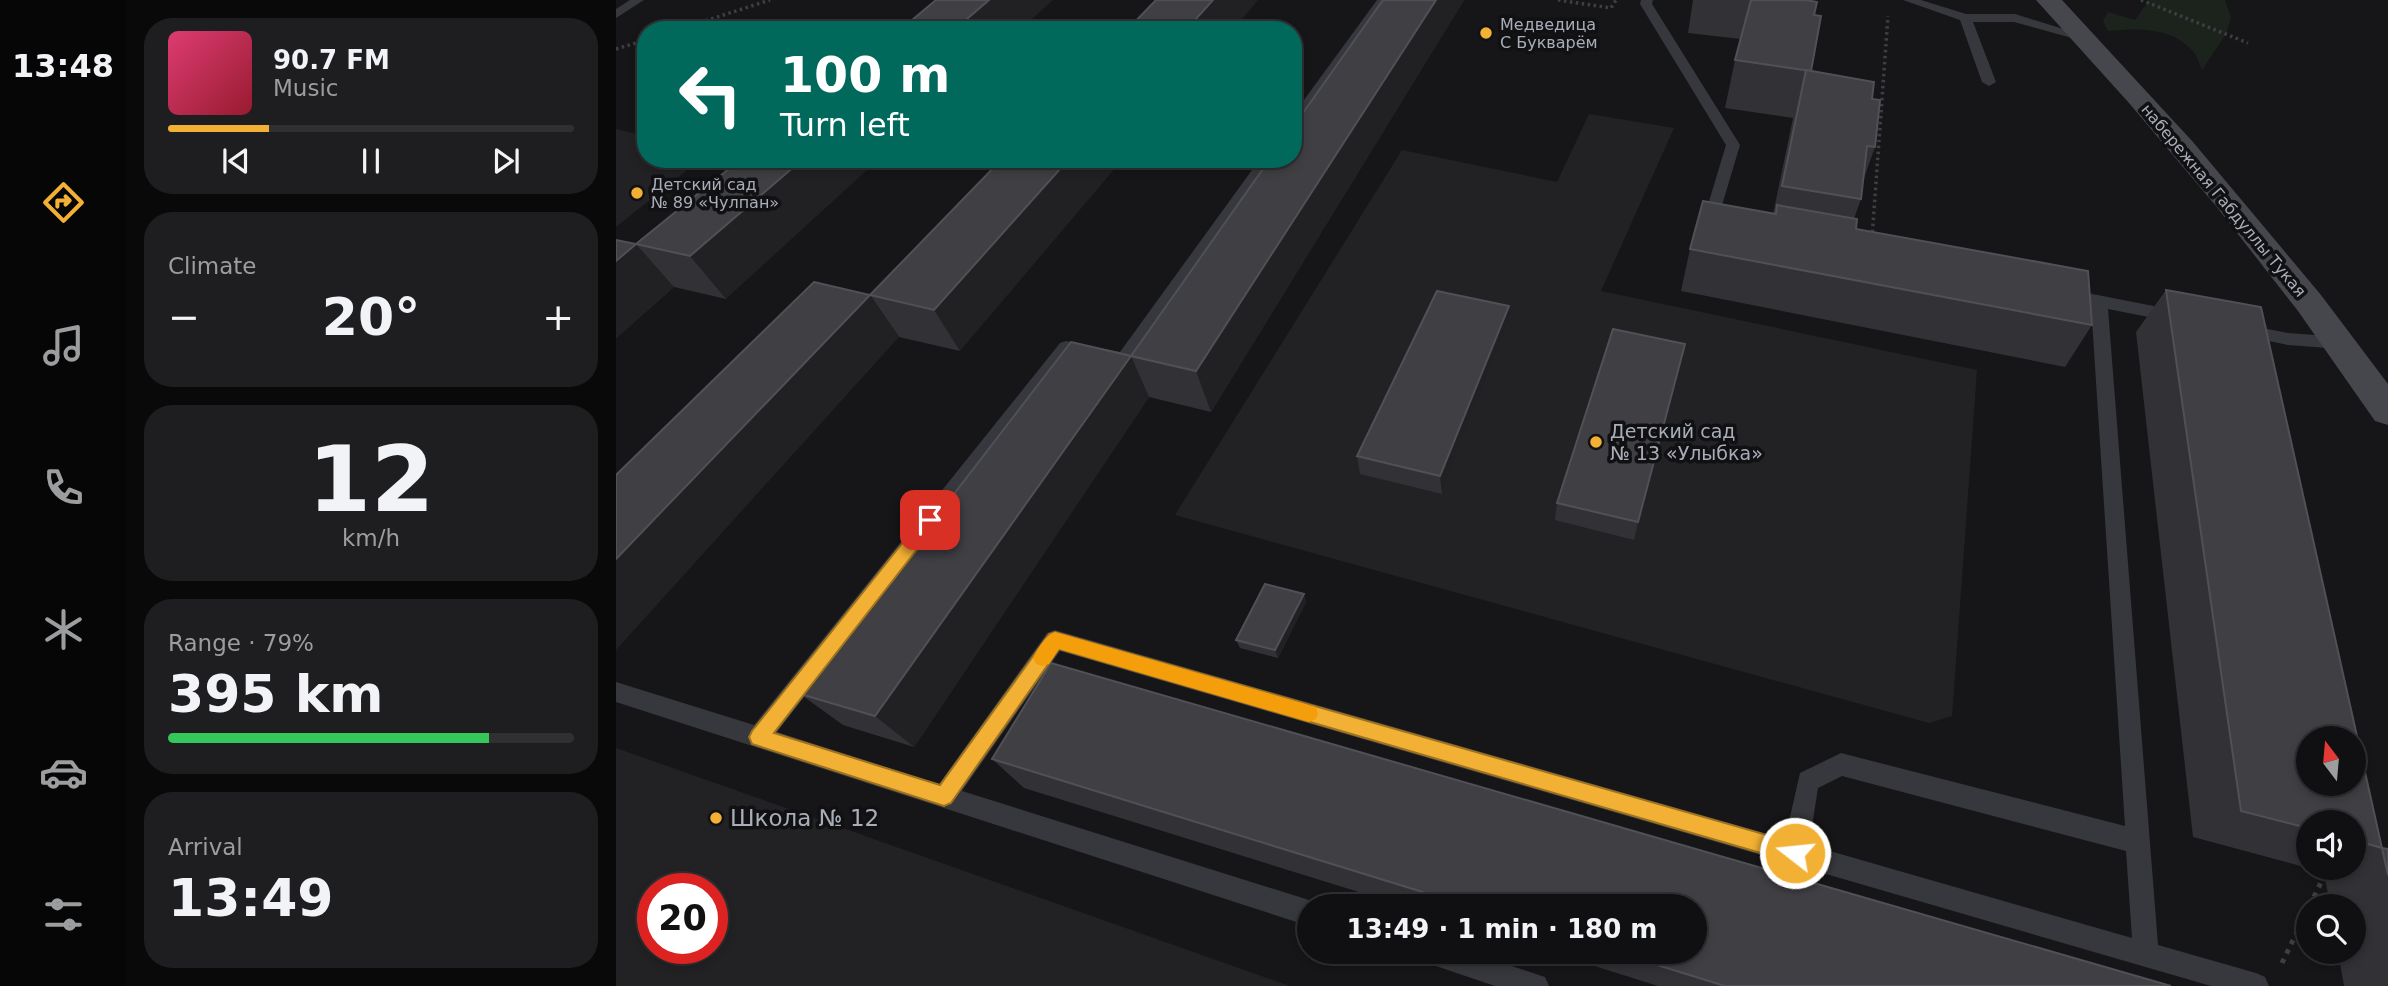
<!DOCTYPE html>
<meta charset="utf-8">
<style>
:root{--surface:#101012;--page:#1e1e20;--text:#f1f3f6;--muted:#9c9d9f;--line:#303032;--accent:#f2b134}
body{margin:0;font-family:"DejaVu Sans",sans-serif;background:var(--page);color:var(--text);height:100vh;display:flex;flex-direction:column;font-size:26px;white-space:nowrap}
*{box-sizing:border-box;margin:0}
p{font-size:23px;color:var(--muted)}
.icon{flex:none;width:38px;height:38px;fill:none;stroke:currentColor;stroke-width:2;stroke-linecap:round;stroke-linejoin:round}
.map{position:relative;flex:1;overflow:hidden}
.details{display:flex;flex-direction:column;gap:18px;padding:18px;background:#09090a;width:490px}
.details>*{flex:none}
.guide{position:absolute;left:21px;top:21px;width:665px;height:147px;border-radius:28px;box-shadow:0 4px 10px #0003,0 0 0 2px var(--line);background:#00695c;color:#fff;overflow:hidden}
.needle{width:46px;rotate:344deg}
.controls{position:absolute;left:1680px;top:726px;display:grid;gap:14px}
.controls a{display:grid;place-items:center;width:70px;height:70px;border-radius:50%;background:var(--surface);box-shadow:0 4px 10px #0003,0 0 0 2px var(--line);font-size:35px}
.speed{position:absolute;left:21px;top:873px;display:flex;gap:14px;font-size:35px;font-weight:700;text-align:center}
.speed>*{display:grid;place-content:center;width:91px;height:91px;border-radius:50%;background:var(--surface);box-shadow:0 4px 10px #0003,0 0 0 2px var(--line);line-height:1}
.speed .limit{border:10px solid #d22;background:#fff;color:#111}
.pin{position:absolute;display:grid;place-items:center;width:60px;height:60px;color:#fff;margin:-30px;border-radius:14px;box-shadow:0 4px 10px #0006}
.me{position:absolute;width:77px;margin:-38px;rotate:286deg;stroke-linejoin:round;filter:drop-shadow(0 0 5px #0008)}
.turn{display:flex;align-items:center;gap:24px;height:147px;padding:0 28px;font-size:32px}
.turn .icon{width:91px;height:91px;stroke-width:2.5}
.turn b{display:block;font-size:49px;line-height:60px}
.big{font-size:52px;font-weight:700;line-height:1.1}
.details .tile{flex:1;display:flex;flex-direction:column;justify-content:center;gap:10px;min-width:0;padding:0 24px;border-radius:28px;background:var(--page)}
.details .dial{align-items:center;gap:0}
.dial b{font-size:91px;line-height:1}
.song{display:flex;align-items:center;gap:21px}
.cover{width:84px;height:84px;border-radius:10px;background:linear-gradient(135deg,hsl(340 70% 55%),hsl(350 70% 35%))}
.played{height:7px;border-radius:4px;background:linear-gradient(90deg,var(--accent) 25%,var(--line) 25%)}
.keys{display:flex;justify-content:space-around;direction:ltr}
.heat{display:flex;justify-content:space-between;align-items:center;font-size:38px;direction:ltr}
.charge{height:10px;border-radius:5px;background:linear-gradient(90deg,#34c759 79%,var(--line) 0)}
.trip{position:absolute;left:681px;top:894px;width:410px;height:70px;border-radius:35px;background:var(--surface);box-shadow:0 4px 10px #0003,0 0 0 2px var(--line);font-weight:700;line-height:70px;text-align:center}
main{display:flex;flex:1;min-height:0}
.menu{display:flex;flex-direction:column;width:126px;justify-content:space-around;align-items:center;background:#060607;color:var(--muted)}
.menu .icon{width:49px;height:49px}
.menu .on{color:var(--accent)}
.menu b{font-size:32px;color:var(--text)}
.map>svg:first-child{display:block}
</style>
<main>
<nav class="menu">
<b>13:48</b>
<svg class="icon on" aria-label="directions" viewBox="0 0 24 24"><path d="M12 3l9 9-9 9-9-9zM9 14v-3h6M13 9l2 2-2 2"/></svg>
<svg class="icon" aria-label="music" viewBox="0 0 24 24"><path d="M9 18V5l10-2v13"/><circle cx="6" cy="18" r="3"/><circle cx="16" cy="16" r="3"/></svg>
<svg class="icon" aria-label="phone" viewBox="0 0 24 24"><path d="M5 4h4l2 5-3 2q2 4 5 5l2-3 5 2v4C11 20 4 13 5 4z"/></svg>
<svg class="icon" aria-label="climate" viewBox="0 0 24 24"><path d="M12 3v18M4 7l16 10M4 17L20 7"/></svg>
<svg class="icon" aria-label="car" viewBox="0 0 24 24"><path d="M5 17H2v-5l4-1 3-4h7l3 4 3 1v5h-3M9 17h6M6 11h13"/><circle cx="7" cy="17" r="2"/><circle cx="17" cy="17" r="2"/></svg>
<svg class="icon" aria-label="filters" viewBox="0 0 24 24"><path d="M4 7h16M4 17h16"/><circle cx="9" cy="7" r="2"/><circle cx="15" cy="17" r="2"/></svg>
</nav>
<section class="details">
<div class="tile">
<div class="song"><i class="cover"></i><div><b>90.7 FM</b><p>Music</p></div></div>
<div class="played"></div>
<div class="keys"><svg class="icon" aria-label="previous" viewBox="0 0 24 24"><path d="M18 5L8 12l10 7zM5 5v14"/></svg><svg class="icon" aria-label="pause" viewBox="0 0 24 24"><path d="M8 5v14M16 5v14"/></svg><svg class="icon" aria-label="next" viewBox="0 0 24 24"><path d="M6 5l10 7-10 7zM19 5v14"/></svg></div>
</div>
<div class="tile"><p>Climate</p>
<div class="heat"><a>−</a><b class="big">20°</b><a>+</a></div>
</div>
<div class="tile dial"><b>12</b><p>km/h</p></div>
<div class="tile"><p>Range · 79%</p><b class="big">395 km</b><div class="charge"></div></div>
<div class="tile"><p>Arrival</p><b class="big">13:49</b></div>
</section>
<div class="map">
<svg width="1772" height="986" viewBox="0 0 1772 986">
<rect width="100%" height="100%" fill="#161618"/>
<g fill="#222225" fill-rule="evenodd">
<path d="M973 114 1058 128 985 291 1361 370 1336 716 1313 723 559 515 786 150 941 182Z"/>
<path d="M0 129 30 136V159H85L0 227Z"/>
<path d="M0 748 674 986H0ZM37 889H96V948H37Z"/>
</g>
<path fill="#1c231d" d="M1533 0H1609L1615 18 1610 34 1586 70C1583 64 1581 55 1576 50 1555 27 1521 28 1492 31L1487 21 1492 12 1519 20Z"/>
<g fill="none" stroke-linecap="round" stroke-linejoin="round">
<g stroke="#3d3f44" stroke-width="3.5" stroke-dasharray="2.5 3.5" stroke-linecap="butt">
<path d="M942 0 995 8 1000 0"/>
<path d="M1525 0 1632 43"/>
<path d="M61 30 154 0"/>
<path d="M0 49 30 40"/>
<path d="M1256 238 1272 16"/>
</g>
<path stroke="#3d3f44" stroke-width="5" stroke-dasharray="4.5 6" stroke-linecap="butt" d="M1666 963 1710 872"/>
<g fill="#37383d" fill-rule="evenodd">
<path d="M14 0H28L0 18V9Z"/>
<path d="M761 0H773L682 128 677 129V115Z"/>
<path d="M1025 0H1037L1036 4 1124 145 1098 232H1088L1085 228 1110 145 1024 4Z"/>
<path d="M1287 0H1305L1350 14H1399L1473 37 1467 41 1398 22H1357L1380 82 1373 86 1366 82 1344 20Z"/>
<path d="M644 159H659L514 363 508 365 454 354 161 732 323 784 431 633 439 630 1169 839 1184 773 1225 753 1509 826 1475 305 1445 299 1443 295 1445 291 1451 289 1558 310 1566 316 1558 322 1492 309 1542 945 1640 973 1649 977 1653 986H1595L444 651 346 791 693 900 703 906H693V926L0 702V682L138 725 444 343 450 341 504 352ZM1226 776 1510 851 1516 938 1193 845 1202 788Z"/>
<path d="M1626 324 1672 333 1725 337 1734 343 1725 349 1672 345 1620 334 1618 330Z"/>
<path d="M801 952H854L929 977 933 986H879L805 961Z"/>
</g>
<path fill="#45474d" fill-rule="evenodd" d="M1420 0H1446L1577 142 1705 295 1772 384V425L1759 421 1682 311 1600 206 1513 103Z"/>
</g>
<g fill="#323236">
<path d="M767 0H848L595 412 533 397 298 747 227 725 184 694 515 356Z"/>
<path d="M1077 0H1190L1198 15 1195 71 1256 99 1259 147 1247 181 1245 199 1238 219 1240 229 1476 325 1449 367 1065 291 1074 249 1157 214 1177 118 1109 108 1119 60 1125 39 1072 33Z"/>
<path d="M125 159 110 299 58 287 0 338V240L20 244Z"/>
<path d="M386 159 344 351 283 337 254 295Z"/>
<path d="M1550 290 1766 848 1772 849V986H1728L1722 952H1738V906H1714L1708 872 1694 868H1738V822H1692V868L1577 837 1520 332Z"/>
<path d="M892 325 826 494 744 474 741 456Z"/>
<path d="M1069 344 1065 363 1018 540 939 520 941 503Z"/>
<path d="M688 594 690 602 662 658 624 648 620 640Z"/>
<path d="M376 759 1555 986H1042L934 952H1078V906H788L408 788Z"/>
</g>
<g fill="#212124">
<path d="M373 0H437L404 30H338Z"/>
<path d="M597 0H642L617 30H570Z"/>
<path d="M820 0H848L595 412 580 371Z"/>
<path d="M187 159H263L110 299 74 256Z"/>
<path d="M453 159H507L344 351 318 310Z"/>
<path d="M20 244 58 287 0 338V261Z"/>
<path d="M254 295 283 337 0 650V559Z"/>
<path d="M893 306 892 325 826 494 824 476Z"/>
<path d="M1069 344 1065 363 1018 540 1022 522Z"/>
<path d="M515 356 533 397 298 747 259 716Z"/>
<path d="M688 594 690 602 662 658 659 650Z"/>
</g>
<g fill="#3f3f44" stroke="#4f5156" stroke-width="2" fill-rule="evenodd">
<path d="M320 0H373L338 30H284Z"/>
<path d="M540 0H597L570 30H511Z"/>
<path d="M767 0H820L580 371 515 356 654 159H677V127Z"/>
<path d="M1135 0H1190L1201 2 1198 15 1205 16 1195 71 1119 60Z"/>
<path d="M1190 70 1258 82 1256 99 1264 100 1259 147 1251 146 1245 199 1166 186Z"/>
<path d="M125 159H187L74 256 20 244Z"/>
<path d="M386 159H453L318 310 254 295Z"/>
<path d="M1087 201 1160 214 1161 205 1241 219 1240 229 1472 271 1476 325 1074 249Z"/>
<path d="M0 240 20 244 0 261Z"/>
<path d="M198 282 254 295 0 559V475Z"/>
<path d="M1550 290 1645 307 1766 848 1738 840V822H1692V828L1625 811ZM1692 738H1738V784H1692Z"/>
<path d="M821 291 893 306 824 476 741 456Z"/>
<path d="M997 329 1069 344 1022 522 941 503Z"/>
<path d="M455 342 515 356 259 716 184 694Z"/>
<path d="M649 584 688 594 659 650 620 640Z"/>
<path d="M435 663 1555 986H1109L999 952H1078V906H852L376 759Z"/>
<path d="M1766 848 1772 849V875Z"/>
</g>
<path fill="#f2b134" stroke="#9d7322" stroke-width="2" d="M314 514 320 516 322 520 320 525 158 733 324 785 433 634 439 632 1179 843 1186 846 1189 853 1186 860 1179 863 443 649 335 803 328 806 136 744 133 737 136 731 308 516Z"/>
<path fill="#f59e0b" d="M439 632 693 705 700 707 702 713 700 719 693 722 443 649 433 664 426 666 420 664 417 658C422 648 429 636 439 632Z"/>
<g fill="#f2b134" stroke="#111113" stroke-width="2.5">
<circle cx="870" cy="33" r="7"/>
<circle cx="21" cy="193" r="7"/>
<circle cx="980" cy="442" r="7"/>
<circle cx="100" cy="818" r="7"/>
</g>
<g text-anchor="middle" stroke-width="7" stroke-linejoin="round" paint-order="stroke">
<g font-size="16" fill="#a8adb8" stroke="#111113" text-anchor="start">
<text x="884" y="30">Медведица<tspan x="884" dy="18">С Букварём</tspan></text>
<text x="35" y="190">Детский сад<tspan x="35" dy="18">№ 89 «Чулпан»</tspan></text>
</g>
<g font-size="16" fill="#a8adb8" stroke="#111113">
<text transform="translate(1608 200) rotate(50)" y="6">набережная Габдуллы Тукая</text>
</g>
<g font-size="19" fill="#a8adb8" stroke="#111113" text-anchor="start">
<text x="994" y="438">Детский сад<tspan x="994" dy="22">№ 13 «Улыбка»</tspan></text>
</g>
<g font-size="23" fill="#a8adb8" stroke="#111113" text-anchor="start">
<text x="114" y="826">Школа № 12</text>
</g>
</g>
</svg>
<div class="controls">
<a><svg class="needle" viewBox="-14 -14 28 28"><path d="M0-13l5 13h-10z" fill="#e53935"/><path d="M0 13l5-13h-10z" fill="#9c9d9f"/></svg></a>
<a><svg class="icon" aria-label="sound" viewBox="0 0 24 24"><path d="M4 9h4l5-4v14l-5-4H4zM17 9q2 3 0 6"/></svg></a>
<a><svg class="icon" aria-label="search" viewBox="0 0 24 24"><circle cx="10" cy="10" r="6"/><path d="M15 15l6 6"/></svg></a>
</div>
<div class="speed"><div class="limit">20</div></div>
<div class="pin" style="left:314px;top:520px;background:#d93025"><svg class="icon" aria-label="arrive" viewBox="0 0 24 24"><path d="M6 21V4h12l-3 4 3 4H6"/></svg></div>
<svg class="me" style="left:1179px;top:853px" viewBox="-20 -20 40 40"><circle r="17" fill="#f2b134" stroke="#fff" stroke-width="3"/><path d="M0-11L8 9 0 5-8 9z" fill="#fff"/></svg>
<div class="trip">13:49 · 1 min · 180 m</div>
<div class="guide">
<div class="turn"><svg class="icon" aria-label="left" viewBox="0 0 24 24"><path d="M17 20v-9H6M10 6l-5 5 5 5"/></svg><div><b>100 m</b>Turn left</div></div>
</div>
</div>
</main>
